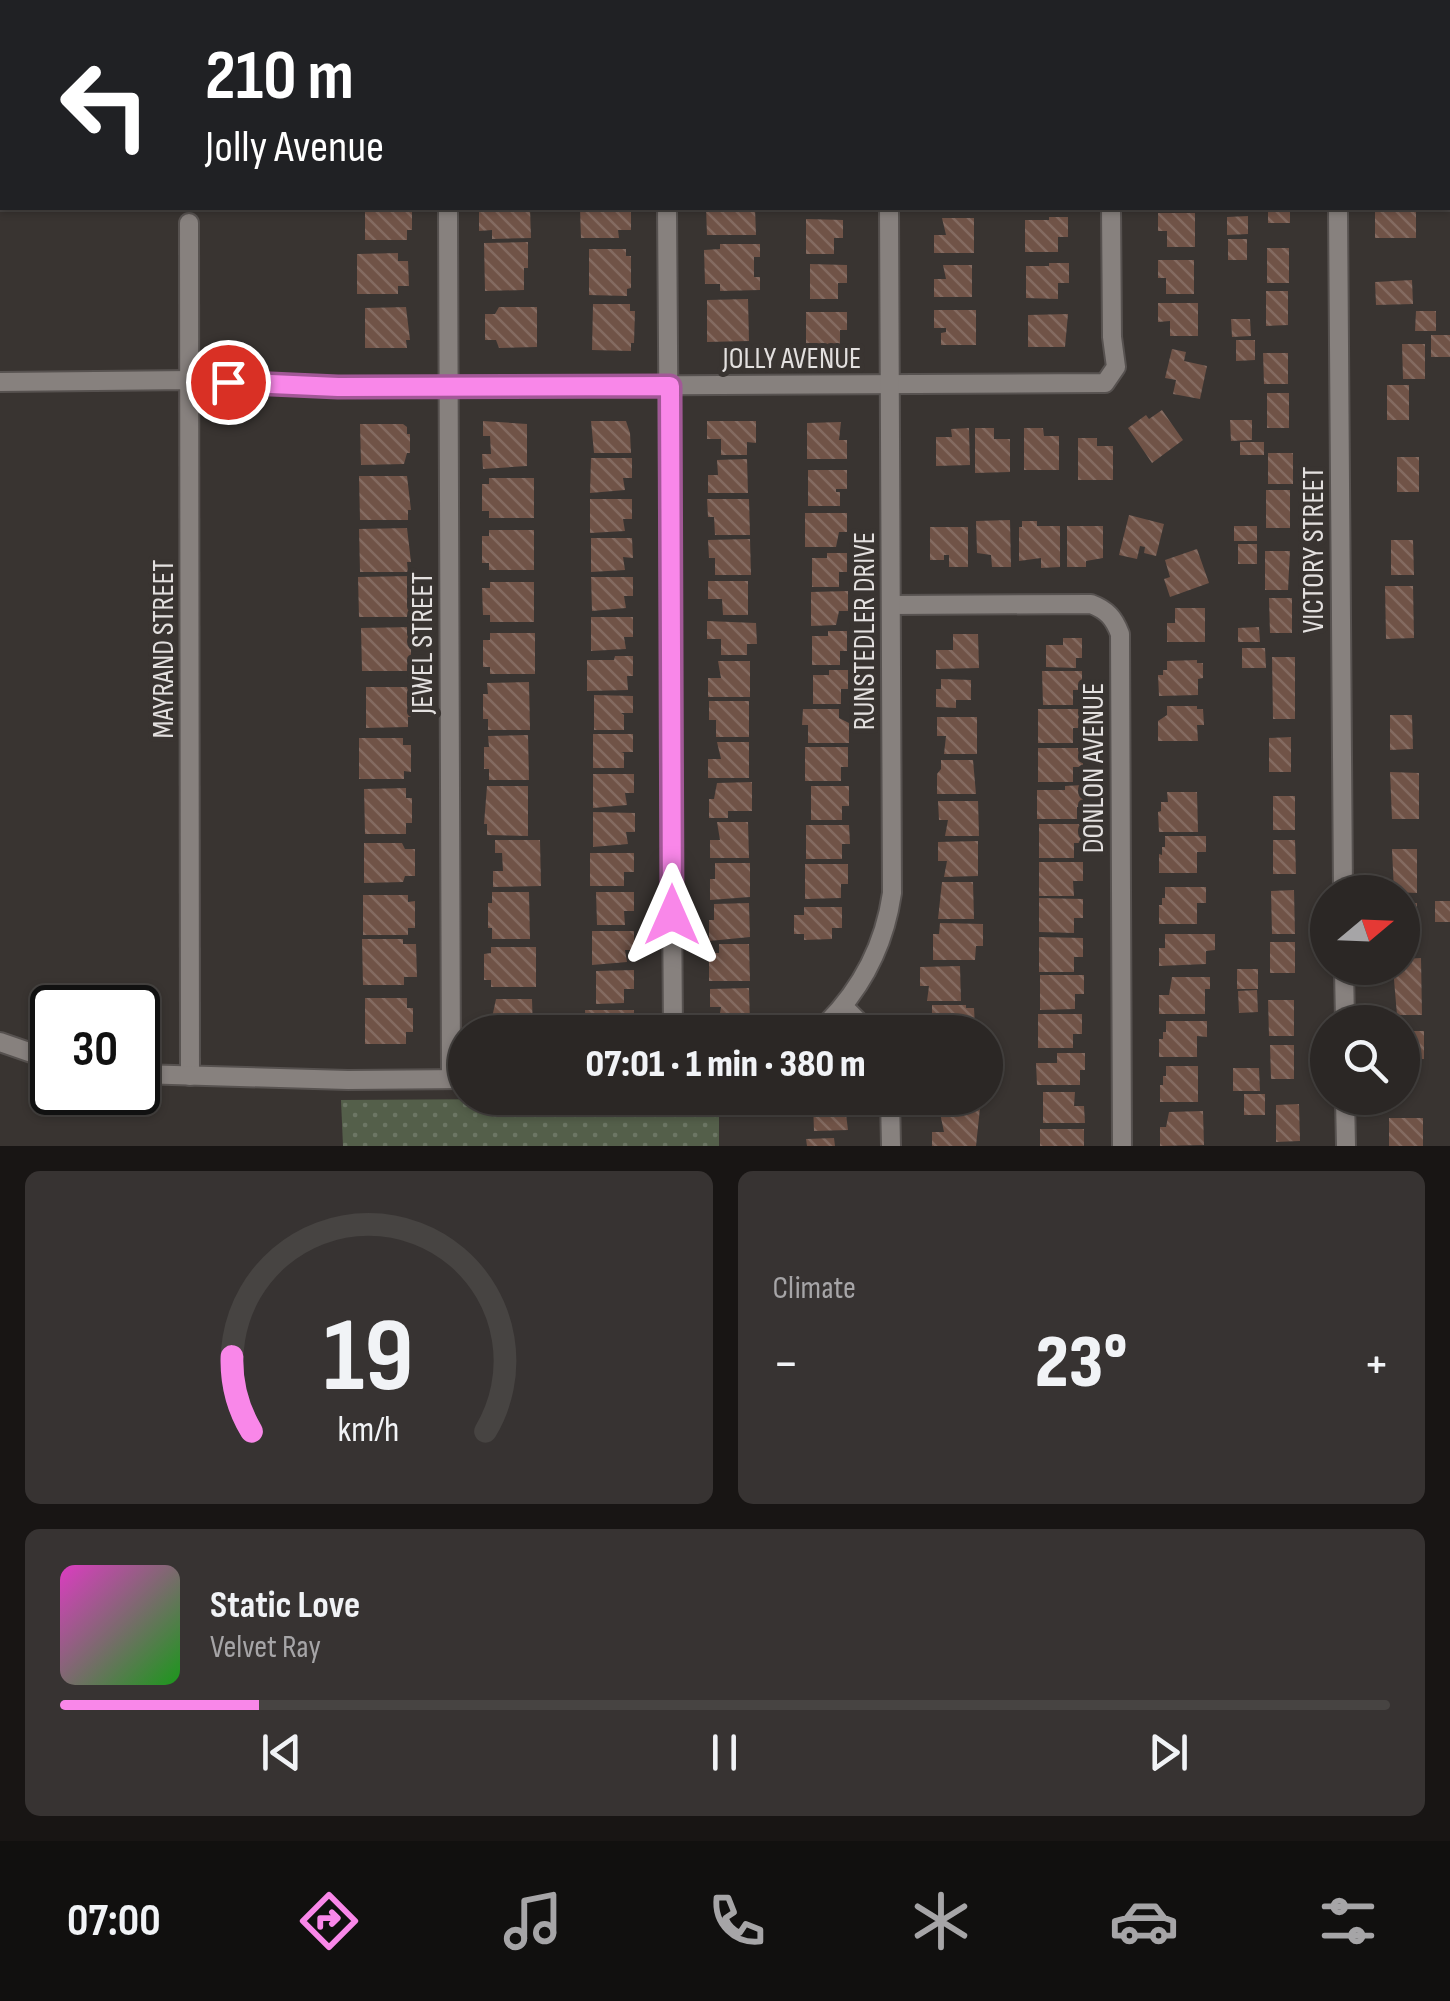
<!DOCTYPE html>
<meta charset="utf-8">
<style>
:root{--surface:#2b2725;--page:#373332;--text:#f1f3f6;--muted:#a6a5a7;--line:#474442;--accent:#f987e9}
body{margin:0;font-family:"Sofia Sans Condensed",sans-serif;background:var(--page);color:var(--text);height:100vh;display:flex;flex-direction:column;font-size:38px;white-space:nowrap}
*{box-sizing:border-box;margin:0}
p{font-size:32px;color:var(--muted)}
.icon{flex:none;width:55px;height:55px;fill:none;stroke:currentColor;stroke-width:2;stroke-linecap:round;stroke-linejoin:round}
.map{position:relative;height:1146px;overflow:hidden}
.side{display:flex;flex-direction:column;gap:25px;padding:25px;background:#181514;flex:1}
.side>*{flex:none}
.banner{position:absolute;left:0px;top:0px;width:1450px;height:210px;box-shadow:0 2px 8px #0004,0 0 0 2px var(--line);background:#202124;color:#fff;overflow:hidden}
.needle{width:65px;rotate:71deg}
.controls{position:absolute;left:1310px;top:875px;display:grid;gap:20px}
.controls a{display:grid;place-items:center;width:110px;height:110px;border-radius:50%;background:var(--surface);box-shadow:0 2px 8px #0004,0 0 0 2px var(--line);font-size:50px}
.speed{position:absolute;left:30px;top:985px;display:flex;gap:20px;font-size:50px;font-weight:700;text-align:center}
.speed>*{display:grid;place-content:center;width:130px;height:130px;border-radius:50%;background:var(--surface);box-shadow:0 2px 8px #0004,0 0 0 2px var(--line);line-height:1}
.speed .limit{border:5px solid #111;border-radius:15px;background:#fff;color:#111}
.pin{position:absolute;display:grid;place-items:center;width:85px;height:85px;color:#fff;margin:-42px;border:5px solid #fff;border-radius:50%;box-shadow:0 2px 10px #0007}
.me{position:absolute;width:110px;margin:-55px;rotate:0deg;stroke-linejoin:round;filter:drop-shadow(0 0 8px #0008)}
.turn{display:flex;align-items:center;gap:35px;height:210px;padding:0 40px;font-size:45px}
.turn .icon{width:130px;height:130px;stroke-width:2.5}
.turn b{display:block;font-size:70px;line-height:85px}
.big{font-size:75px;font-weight:800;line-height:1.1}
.side .widget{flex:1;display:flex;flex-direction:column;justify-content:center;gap:15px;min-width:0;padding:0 35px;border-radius:15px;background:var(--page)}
.side .dial{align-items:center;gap:0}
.dial svg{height:260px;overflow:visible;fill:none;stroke:var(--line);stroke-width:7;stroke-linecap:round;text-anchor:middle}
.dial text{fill:var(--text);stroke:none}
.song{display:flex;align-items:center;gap:30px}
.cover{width:120px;height:120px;border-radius:15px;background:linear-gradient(135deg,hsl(310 70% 55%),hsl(120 70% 35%))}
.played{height:10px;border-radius:5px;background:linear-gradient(90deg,var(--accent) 15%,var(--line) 15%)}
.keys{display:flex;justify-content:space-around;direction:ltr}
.heat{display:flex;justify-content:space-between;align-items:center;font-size:55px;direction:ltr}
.side .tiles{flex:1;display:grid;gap:25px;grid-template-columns:1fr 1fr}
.widget:last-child{grid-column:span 2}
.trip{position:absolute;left:448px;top:1015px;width:555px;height:100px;border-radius:50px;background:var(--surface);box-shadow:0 2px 8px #0004,0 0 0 2px var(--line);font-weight:800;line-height:100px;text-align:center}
.tab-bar{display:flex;height:160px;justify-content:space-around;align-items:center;background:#11100f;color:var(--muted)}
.tab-bar .icon{width:70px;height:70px}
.tab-bar .selected{color:var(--accent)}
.tab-bar b{font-size:45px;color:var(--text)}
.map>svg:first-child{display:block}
</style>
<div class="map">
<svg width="1450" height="1146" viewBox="0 0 1450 1146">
<defs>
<pattern id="park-dots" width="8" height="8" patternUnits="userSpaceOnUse" patternTransform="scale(2.5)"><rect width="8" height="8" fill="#545f4a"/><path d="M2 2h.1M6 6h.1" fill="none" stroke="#6c7664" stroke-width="1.8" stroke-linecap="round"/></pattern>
<pattern id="building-back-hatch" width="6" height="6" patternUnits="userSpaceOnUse" patternTransform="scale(2.5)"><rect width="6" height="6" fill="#705347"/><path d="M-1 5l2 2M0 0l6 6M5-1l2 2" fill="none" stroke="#846b61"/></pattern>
</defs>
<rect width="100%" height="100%" fill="#393431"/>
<path fill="url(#park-dots)" d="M719 1098V1146H343L341 1100Z"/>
<g fill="url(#building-back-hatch)">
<path d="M365 208 412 210V230H407V240H365Z"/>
<path d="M479 208H530L531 238 492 239V230L479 231Z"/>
<path d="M580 208H631V230H618L619 238H581Z"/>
<path d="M706 208H755L756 235H707Z"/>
<rect x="1268" y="208" width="22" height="15"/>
<rect x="1375" y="210" width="41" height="28"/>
<path d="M1158 213H1195V247H1167V231H1158Z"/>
<path d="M1248 216V234L1227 235V217Z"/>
<path d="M1049 217H1068V237H1058V252H1025V220H1049Z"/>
<path d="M942 218H974V253H934V235H946Z"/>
<path d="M806 219 843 220V238H834V254H806Z"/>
<rect x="1228" y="239" width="19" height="21"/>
<path d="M528 242V268H524V290L485 291 484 243Z"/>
<path d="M720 244H760V257H754V277H760V290L720 291V284H705L704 250 720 249Z"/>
<rect x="1267" y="248" width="22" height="35"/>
<path d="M589 249H626V256H631V288L627 289V296L589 295Z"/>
<path d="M398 253V261H408L409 286H398V294H357V254Z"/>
<path d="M1158 260H1194V294H1166V278H1158Z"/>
<path d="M1049 263H1069V283H1058V299L1026 298V266H1049Z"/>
<path d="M810 264 847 265V283H838V299H810Z"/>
<path d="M943 265H972V297H934V279H946Z"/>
<path d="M1412 280 1413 304 1376 305 1375 282Z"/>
<path d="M1266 291H1288V325L1266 326Z"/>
<path d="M748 299 749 341 707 342V300Z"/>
<path d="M1158 303H1198V336H1170V321L1158 322Z"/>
<path d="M593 304H630V311H635L634 343H631V351L592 350Z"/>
<path d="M406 307 410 340H406L407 348H365V308Z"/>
<path d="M499 307H537V347L499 348 496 340H485V314H495Z"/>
<path d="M934 310H976V345H941V333L946 332V328H934Z"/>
<path d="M1416 311H1436V331H1415Z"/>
<path d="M806 312H847V330H840V347H806Z"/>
<path d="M1068 314 1065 347H1028V315Z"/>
<path d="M1231 319H1250L1251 336 1232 337Z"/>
<rect x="1431" y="335" width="19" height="22"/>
<path d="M1236 340H1255V360L1236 361Z"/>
<path d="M1402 344H1425V379H1403Z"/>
<path d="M1172 349 1186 352 1184 361 1207 366 1200 399 1173 394 1176 380 1165 378Z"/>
<path d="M1263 353H1288V384H1264Z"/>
<rect x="1387" y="385" width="22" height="35"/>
<rect x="1267" y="393" width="22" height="35"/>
<path d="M1162 410 1183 440 1152 463 1128 428 1146 415 1149 419Z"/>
<path d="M1230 420H1252V440L1231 441Z"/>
<path d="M483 421 527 424V466L483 469 482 454H491L490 436H483Z"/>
<path d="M591 421H626L630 433 631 453H594Z"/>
<path d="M707 421H756V443L747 442V455H721V439H707Z"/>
<path d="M841 422 839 440H847V459H807V423Z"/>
<path d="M360 424H403L407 427V434H410V453H407L404 464 361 465Z"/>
<path d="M969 428 970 465 936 466V437H952L951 429Z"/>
<path d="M975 428H994V439H1010V472L975 473Z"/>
<path d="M1024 428H1043L1044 436H1059V470H1024Z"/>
<path d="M1078 438H1097V446H1113V480H1078Z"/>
<rect x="1240" y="442" width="24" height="13"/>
<rect x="1268" y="453" width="25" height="31"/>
<rect x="1397" y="457" width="22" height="35"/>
<path d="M591 458H632V478H623L625 490 590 493Z"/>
<path d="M747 459 748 493H708V475H718L717 460Z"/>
<path d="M808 470H847V489H836V492H840V506H808Z"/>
<path d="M359 476H407L411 510H408V520H360Z"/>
<path d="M489 478H534V518H489V511H482V484H489Z"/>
<rect x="1266" y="490" width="24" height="38"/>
<path d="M590 499H632V519H623L625 531 590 533Z"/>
<path d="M707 499H749L750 535H715L714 517H708Z"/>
<path d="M805 513H847V532H839L836 547H805Z"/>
<path d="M1129 515 1164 524 1156 556 1144 553 1145 547 1140 546 1137 559 1119 555Z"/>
<path d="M1010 520 1011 567H992L991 555 977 553 976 521Z"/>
<path d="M1022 521H1037V526H1060V567L1041 568V558L1019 561V527H1022Z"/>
<path d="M1067 526H1103V558L1086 561V567H1067Z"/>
<rect x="1234" y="526" width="23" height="15"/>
<path d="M930 527H968V567H949V555H944V560H930Z"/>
<path d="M407 528 411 562H407L408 572H360L359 529Z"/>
<path d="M489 530H534V570H489V563H482V536H489Z"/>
<path d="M591 538H632L633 558 623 557 625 570 591 572Z"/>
<path d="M750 539 751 575H715V558H709L708 540Z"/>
<path d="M1391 540H1413L1414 575H1391Z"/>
<rect x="1238" y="544" width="19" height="20"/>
<path d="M1197 549 1209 583 1170 597 1164 579 1170 577 1165 560Z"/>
<path d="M1265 551H1290L1288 590H1265Z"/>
<path d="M827 553H847V572H839V587H812V558H827Z"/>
<path d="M411 576 412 617H359L358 577Z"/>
<path d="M591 577H633V596H624L626 608 592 611Z"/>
<path d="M708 581H748V615H723L722 599H708Z"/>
<path d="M490 582H534V622H490V615H483L482 588H490Z"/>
<path d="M1385 586H1413L1414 638 1386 639Z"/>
<path d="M848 591V611H839L836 625 811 626V592Z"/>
<path d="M1269 598H1292V633H1270Z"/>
<path d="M1175 608H1205V642H1167V623H1175Z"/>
<path d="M591 617H633V637H624L626 649 591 651Z"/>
<path d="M707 621 756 623 757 644H747V655H721V639H707Z"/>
<path d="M411 627V671H362L361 628Z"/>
<path d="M1259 627 1260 642H1238V628Z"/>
<path d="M828 631H847V651H840V665H812V636H828Z"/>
<path d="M490 633H535V674H490V667H483V640H490Z"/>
<path d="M953 634H978L979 668 936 669V650H953Z"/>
<path d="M1063 638H1082V658H1076V668L1046 667V645H1063Z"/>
<path d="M1242 648H1265L1266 668H1242Z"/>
<path d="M615 656H633V676H627L628 690 587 691V660H614Z"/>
<path d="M1272 657H1295V719H1273Z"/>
<path d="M1197 660V663H1203V678L1198 679V695L1159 696 1158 675H1163V670H1167V661Z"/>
<path d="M718 661H750V697H708V678H721Z"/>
<path d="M829 670H848V689H841V704H813V675H829Z"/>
<path d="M1042 671H1082V690H1073V705H1043Z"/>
<path d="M941 679 971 680V700H956V708L936 707V689H941Z"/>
<path d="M529 682 530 730H488V719H483V694H488L487 683Z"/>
<path d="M366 687H408L411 717H408V727L366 728Z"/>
<path d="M594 695 633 696V713H621L624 715V730H594Z"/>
<path d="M709 701H749V737H716V720H709Z"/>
<path d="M1167 706H1197V709H1203L1204 725H1197L1198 741H1158V721L1167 715Z"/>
<path d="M803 709H839V718L849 723V743H808V725H802Z"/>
<path d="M1038 709H1082V728H1073V743H1038Z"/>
<path d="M1390 715H1412L1413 749 1390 750Z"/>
<path d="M937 717H977V754H944L946 736H937Z"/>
<path d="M593 734H633V752H621L624 753V768H593Z"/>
<path d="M528 735 529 780H489V769H484V747H489L488 736Z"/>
<path d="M1291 737V772H1269V738Z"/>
<path d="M359 738H403V745H411V772L404 771V779H359Z"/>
<path d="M717 742H749V778H708V759H721Z"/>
<path d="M805 747H848V767H841V781H805Z"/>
<path d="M1038 748H1083V767H1073V782H1038Z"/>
<path d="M941 760H973L976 794H937V774L941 769Z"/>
<path d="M1390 772 1419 773V819H1392Z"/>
<path d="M593 774H634V793H625L627 805 593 808Z"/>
<path d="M752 782V811H728V818H709V799H714L717 783Z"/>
<path d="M1083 785V807H1077V819H1037V790H1065V786Z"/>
<path d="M487 786H528V836L487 835V824H484Z"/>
<path d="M811 786H849V806H842V820H811Z"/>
<path d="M406 788V798H412V823H406V834H365L364 789Z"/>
<path d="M1167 792H1197L1198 832H1159L1158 812 1161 811V802H1168Z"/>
<rect x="1273" y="796" width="22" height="34"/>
<path d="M938 801H978L979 836H945L948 820H939Z"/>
<path d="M593 812 635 813V832H626L628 844 593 847Z"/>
<path d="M717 822H748L749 858H710V840H720Z"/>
<path d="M1039 824H1083V843H1074V858H1039Z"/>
<path d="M806 825H849L850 844H842V859H806Z"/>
<path d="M1165 836H1206V852H1197V873H1159V854L1162 855V847H1165Z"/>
<path d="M495 840H540L541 886 493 887V871H503L502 853H495Z"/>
<path d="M1273 840H1295L1296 874H1273Z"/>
<path d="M978 841V876L944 877 947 861H938V842Z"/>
<path d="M364 843H402L405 849H415V876H405L403 882 364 883Z"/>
<path d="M1392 849H1417V893L1394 892Z"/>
<path d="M590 853H634V872H624V886H590Z"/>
<path d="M1039 862H1083V881H1073L1074 896H1039Z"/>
<path d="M715 863H750V897L710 900V879H715Z"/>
<path d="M805 864H848V884H841V898L805 899Z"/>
<path d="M942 882H973L974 919H938Z"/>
<path d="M1165 887H1206V903H1197V924H1159V905H1162V898H1165Z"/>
<path d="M1294 890 1295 934H1272L1271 891Z"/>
<path d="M492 892H529L530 939H492V928H488V903H492Z"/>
<path d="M596 892H634V911H624L625 925H597Z"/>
<path d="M363 895H408V902L415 901V928H408V935H363Z"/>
<path d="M1039 898 1083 899V918H1074V933L1039 932Z"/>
<rect x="1435" y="901" width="15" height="21"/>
<path d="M749 903 750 937 709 941V920H714V904Z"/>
<rect x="1402" y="903" width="15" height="44"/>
<path d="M804 907H842V928H832V939L804 940V934H794V915H804Z"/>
<path d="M940 923 983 924V946H976L975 960H933V934H939Z"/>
<path d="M592 931H634V950H625L627 962 592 965Z"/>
<path d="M1165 934H1215V950L1206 951V964L1159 966V948H1165Z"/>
<path d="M1039 937 1083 938V957H1074V972H1039Z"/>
<path d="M362 939H403V944H416L417 977H404V985H363Z"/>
<rect x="1270" y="942" width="25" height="31"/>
<path d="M719 944H749L750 981H709V960H714V953H719Z"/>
<path d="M491 947H536V987H491V980H484V954L491 953Z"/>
<path d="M1421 958 1422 1015H1397L1393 968H1402V959Z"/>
<path d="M960 966 961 1001H927L929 986H920V967Z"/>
<rect x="1237" y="969" width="21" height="20"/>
<path d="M634 970V989H624V1003L596 1004V971Z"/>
<path d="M1040 975H1084V994H1075V1009L1040 1010Z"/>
<path d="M1172 977H1210V989H1205V1014H1159V995H1169Z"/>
<path d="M749 988 750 1024 718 1025 721 1007H710V989Z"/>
<path d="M1257 990 1258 1012 1239 1013 1238 991Z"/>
<path d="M365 998H407V1008H413V1032H406V1044H365Z"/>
<path d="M496 999H532L533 1032H489Z"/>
<path d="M1268 1000H1294V1036H1269Z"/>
<path d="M932 1005H966V1008H974L975 1026H966V1032H927V1025H932Z"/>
<path d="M585 1010H634V1027H622V1032H586Z"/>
<path d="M1038 1014H1082V1034H1073V1048H1038Z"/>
<path d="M1166 1021H1207V1037L1197 1036V1057H1159V1039H1163V1032H1166Z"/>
<path d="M1402 1031H1424V1059H1418V1077H1402Z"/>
<path d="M1270 1045H1294V1079H1271Z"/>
<path d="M1057 1053H1085V1070H1080V1085H1037L1036 1063H1057Z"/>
<path d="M1166 1066H1198V1102H1160V1085H1163V1076H1166Z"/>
<path d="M1233 1068H1259L1260 1091H1233Z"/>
<path d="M1043 1092H1075L1074 1106H1084L1085 1123H1043Z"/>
<rect x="1244" y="1094" width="21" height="21"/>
<path d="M801 1098H844L848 1130 814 1131 813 1103H801Z"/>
<path d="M1299 1104 1300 1141 1276 1142V1105Z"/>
<path d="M939 1108H980L976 1146H932V1132H944Z"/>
<path d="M1203 1111 1204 1145 1160 1146V1127H1166L1169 1112Z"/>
<rect x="1389" y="1118" width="34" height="28"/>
<rect x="1040" y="1129" width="44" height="17"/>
<path d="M834 1138 835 1146H807L806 1139Z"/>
</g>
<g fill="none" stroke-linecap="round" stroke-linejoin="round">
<defs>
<g id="minor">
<path d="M447 0V2"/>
<path d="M664 0V2"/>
<path d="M888 0V2"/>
<path d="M1110 0V2"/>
<path d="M1336 0V2"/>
<path d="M448 208 451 1078"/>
<path d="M667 208 673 1032"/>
<path d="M1338 208 1343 892"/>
<path d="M189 223 190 1076"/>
<path d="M0 382 191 380 344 387 1105 383 1116 367 1112 337 1111 208"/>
<path d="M891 605 1091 604C1107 610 1114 618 1120 634L1122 1146"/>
<path d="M1344 968 1345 1022"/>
<path d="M844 1007 869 1032"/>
<path d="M818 1032C859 994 884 949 892 893L889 208"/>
<path d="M0 1042 52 1060"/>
<path d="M138 1074 348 1080 465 1079"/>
<path d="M890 1098 891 1146"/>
<path d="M1345 1098 1346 1146"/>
</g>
</defs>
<use href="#minor" stroke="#575250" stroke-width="22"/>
<use href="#minor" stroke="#87817e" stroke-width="18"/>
</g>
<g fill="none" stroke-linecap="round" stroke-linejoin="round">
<defs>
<path id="route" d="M228 382 338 387 670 386 672 915"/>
</defs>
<use href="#route" stroke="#a25897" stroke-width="25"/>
<use href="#route" stroke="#f987e9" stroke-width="18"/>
</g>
<g text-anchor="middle" stroke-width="10" stroke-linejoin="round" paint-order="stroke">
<g font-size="30" fill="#e3e0df" stroke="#393431">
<text x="792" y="368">JOLLY AVENUE</text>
<text transform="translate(1313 550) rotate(-90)" y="10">VICTORY STREET</text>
<text transform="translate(864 631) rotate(-90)" y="10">RUNSTEDLER DRIVE</text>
<text transform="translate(422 643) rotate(-90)" y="10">JEWEL STREET</text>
<text transform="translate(163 649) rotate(-90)" y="10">MAYRAND STREET</text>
<text transform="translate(1093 768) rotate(-90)" y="10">DONLON AVENUE</text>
</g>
</g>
</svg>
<div class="controls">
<a><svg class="needle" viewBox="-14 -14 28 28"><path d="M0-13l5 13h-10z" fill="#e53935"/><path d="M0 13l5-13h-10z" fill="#a6a5a7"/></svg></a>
<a><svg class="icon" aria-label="search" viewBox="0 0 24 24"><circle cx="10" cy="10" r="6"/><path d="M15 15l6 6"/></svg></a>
</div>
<div class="speed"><div class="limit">30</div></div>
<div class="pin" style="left:228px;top:382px;background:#d93025"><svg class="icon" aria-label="arrive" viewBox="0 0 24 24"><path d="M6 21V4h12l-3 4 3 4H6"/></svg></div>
<svg class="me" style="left:672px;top:915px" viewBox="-20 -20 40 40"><path d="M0-17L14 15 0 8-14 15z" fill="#f987e9" stroke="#fff" stroke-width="4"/></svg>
<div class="trip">07:01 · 1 min · 380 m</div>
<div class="banner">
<div class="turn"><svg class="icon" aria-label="left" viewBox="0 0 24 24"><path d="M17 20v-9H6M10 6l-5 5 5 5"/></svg><div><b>210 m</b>Jolly Avenue</div></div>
</div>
</div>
<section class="side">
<div class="tiles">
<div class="widget dial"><svg viewBox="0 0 100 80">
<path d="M14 69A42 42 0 1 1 86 69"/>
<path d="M14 69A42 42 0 0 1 8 46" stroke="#f987e9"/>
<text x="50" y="56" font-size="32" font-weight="700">19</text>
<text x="50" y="72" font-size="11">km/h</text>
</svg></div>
<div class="widget"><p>Climate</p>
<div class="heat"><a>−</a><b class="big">23°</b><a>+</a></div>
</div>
<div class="widget">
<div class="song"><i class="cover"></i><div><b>Static Love</b><p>Velvet Ray</p></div></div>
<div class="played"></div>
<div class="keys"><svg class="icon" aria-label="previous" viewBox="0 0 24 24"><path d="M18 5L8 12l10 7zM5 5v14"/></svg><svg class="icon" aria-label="pause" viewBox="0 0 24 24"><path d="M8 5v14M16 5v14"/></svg><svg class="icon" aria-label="next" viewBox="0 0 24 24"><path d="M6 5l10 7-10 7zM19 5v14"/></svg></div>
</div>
</div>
</section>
<nav class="tab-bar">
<b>07:00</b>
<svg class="icon selected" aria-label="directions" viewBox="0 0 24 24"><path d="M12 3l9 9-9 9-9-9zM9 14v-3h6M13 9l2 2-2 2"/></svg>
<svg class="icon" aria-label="music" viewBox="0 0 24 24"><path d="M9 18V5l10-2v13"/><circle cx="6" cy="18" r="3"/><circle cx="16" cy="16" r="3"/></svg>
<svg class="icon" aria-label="phone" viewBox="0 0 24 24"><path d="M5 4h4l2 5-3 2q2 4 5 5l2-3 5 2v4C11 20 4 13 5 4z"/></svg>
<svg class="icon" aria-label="climate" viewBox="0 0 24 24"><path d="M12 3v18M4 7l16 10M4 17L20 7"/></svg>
<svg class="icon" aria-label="car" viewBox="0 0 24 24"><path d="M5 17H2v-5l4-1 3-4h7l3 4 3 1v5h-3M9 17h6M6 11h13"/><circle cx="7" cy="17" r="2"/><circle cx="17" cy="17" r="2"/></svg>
<svg class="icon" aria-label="filters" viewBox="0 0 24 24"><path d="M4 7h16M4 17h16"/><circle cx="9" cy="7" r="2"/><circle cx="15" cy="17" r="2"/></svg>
</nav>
